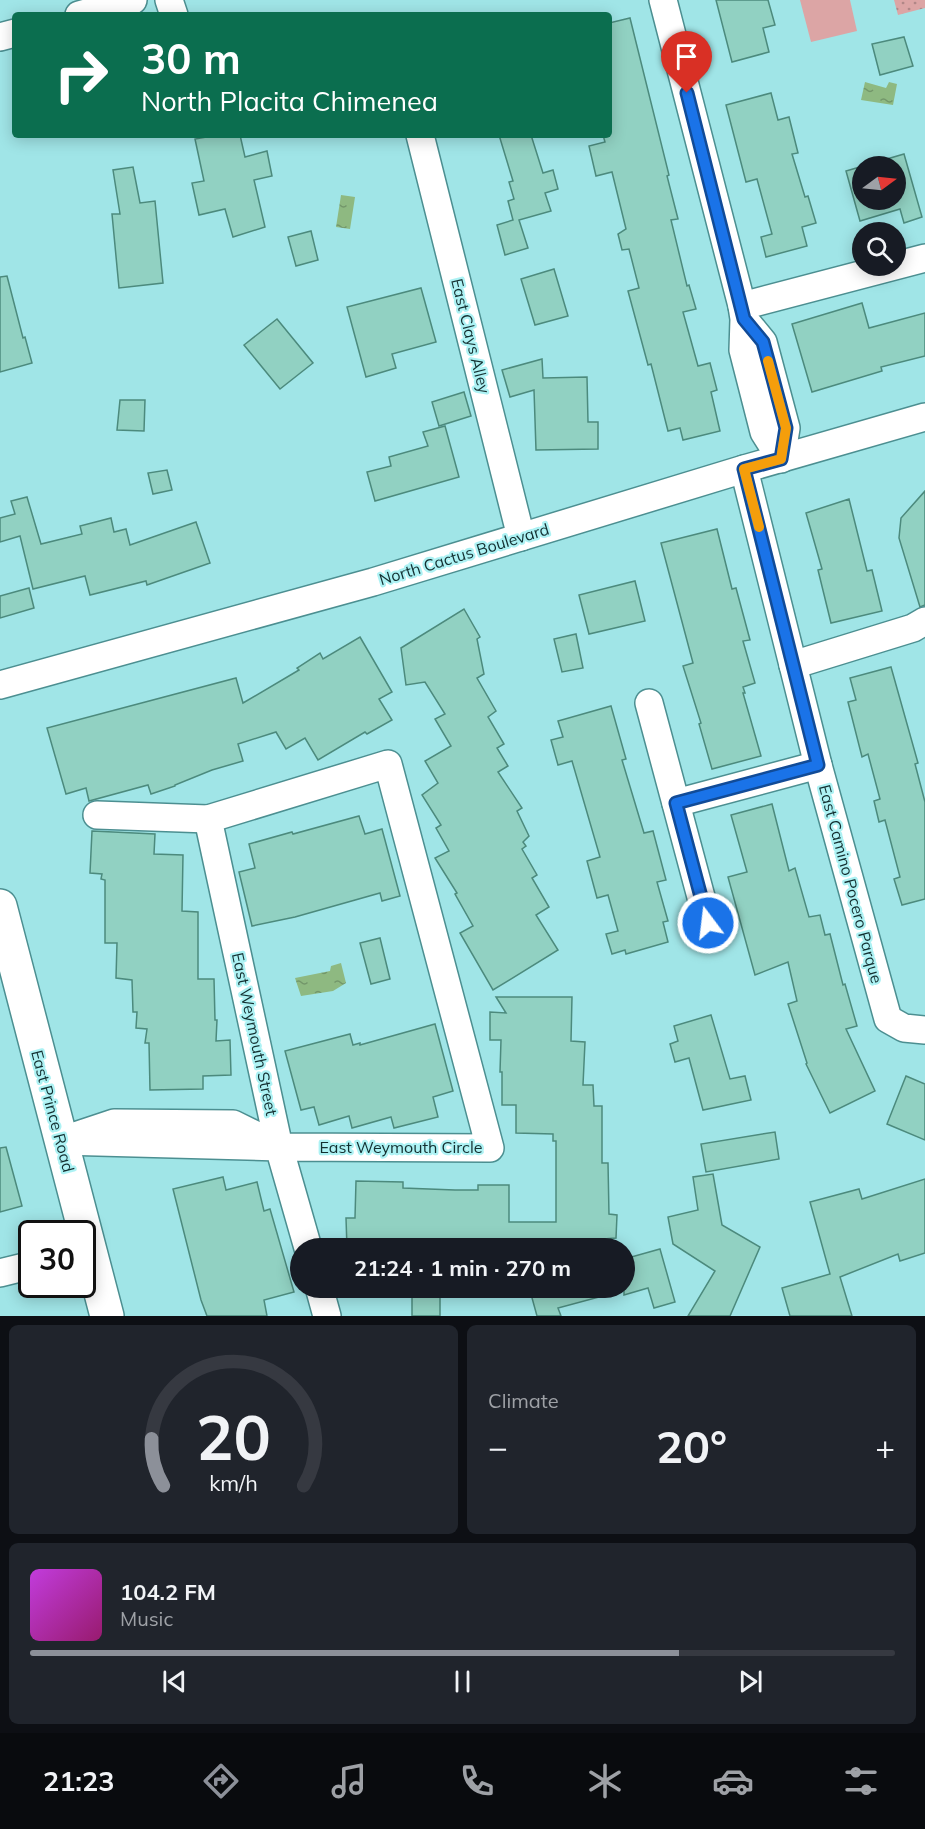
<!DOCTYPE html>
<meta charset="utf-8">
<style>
:root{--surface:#171b24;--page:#20242c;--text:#f1f3f6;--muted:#9ea1a6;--line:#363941;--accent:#8c9099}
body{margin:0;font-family:Mulish,sans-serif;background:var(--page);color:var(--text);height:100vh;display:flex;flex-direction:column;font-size:22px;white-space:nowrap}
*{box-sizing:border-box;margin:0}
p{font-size:20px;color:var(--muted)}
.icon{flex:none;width:33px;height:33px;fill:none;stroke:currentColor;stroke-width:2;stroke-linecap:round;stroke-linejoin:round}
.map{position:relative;height:1316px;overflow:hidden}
.panel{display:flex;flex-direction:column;gap:9px;padding:9px;background:#0d0f14;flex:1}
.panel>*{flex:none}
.hud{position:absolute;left:12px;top:12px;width:600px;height:126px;border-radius:6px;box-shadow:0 3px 15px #0003;background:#0b6e4f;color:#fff;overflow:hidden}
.needle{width:39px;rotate:75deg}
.tools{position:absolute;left:852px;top:156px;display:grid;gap:12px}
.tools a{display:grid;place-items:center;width:54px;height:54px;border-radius:50%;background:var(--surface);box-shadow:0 3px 15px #0003;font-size:30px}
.speed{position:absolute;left:18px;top:1220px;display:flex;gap:12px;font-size:30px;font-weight:700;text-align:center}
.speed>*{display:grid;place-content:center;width:78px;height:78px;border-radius:50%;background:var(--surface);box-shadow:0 3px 15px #0003;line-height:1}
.speed .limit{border:3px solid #111;border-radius:9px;background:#fff;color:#111}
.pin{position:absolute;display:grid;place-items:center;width:51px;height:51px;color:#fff;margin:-62px -26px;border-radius:50% 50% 50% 0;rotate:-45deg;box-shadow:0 0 6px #0007}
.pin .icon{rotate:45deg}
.me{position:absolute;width:66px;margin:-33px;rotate:345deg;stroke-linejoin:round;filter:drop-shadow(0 0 4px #0008)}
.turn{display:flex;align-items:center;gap:21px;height:126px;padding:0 30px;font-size:27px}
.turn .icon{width:78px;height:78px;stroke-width:2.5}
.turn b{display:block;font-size:42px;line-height:51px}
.big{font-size:45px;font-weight:700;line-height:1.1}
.panel .tile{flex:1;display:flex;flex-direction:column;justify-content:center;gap:9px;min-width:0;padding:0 21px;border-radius:9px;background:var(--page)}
.panel .dial{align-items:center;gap:0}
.dial svg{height:156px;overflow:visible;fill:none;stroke:var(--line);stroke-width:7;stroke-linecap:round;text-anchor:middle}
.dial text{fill:var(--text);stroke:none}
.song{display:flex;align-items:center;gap:18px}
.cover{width:72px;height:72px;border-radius:9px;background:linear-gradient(135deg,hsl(290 70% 55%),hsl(320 70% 35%))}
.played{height:6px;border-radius:3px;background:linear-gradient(90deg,var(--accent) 75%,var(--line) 75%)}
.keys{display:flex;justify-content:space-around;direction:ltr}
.heat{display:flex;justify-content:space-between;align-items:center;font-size:33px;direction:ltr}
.panel .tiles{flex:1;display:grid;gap:9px;grid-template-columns:1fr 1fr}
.tile:last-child{grid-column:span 2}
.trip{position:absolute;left:290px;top:1238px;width:345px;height:60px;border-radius:30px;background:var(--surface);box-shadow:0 3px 15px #0003;font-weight:700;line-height:60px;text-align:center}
.tab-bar{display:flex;height:96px;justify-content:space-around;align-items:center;background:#090b0e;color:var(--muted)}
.tab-bar .icon{width:42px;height:42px}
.tab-bar .on{color:var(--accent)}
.tab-bar b{font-size:27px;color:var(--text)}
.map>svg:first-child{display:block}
</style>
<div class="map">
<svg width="925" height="1316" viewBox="0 0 925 1316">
<defs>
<pattern id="green-dots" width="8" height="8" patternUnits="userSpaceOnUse" patternTransform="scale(1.5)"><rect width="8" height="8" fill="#dca5a5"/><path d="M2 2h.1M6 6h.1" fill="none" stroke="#b18787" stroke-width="1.8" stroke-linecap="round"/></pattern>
<pattern id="water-ripples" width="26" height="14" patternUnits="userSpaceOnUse" patternTransform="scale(1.5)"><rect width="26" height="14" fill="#8eb981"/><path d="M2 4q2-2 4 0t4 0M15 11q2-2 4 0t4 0" fill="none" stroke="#73976a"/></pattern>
</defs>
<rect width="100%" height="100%" fill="#a0e5e7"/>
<path fill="url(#green-dots)" d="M894 0H925V8L898 15Z"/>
<path fill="#dca5a5" d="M800 0H850L857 31 811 42Z"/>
<g fill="url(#water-ripples)">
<path d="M865 82 886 88 889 82 897 84 893 105 861 100Z"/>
<path d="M341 195 355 197 350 229 336 227Z"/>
<path d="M341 963 346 983 333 991 301 996 295 978 330 971 331 966Z"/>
</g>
<g fill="#91d1c2" stroke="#4c8a7d" stroke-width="1.5" fill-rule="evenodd">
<path d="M716 0H768L775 25 763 28 769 52 732 62Z"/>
<path d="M630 18 669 175 667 176 678 219 671 220 687 286 689 285 696 309 683 312 698 366 710 363 717 390 711 392 720 431 683 440 680 428 668 431 651 364 648 365 628 291 639 288 629 249 622 250 618 234 626 229 612 172 596 176 589 146 605 142 603 135H609V23Z"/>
<path d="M904 37 913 66 880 75 872 44Z"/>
<path d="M771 93 778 120 789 117 798 153 792 154 805 197 808 196 816 223 802 227 807 246 766 257 761 237 772 234 757 179 746 182 726 105Z"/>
<path d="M218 135H240L245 157 267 151 272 176 254 180 265 227 233 237 225 209 199 215 192 183 204 181 195 139Z"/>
<path d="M499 135H531L543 173 553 170 558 189 545 193 551 211 519 220 528 248 505 255 497 225 513 220 508 201 514 199 509 182 513 181Z"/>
<path d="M904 154 922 217 904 223 900 209 860 221 846 171ZM862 166H896V200H862Z"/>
<path d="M133 167 140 203 155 201 163 283 119 288 112 214H120L113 170Z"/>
<path d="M311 231 318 260 296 266 288 237Z"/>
<path d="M554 269 568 316 535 325 521 279Z"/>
<path d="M7 276 23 338 25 337 32 363 0 372V277Z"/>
<path d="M421 288 436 342 392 354 396 368 366 377 347 307Z"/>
<path d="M862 303 869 328 925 313V356L881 367 882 371 812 392 792 324Z"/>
<path d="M277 319 313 363 280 389 244 345Z"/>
<path d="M542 359 543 378 587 377 588 422H598V449L536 450 534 390 510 397 502 370Z"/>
<path d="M464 392 471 416 439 426 432 402Z"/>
<path d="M120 400H145L144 431 117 430Z"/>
<path d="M445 426 459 477 375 501 367 472 391 466 389 457 428 446 423 432Z"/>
<path d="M167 470 172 490 153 494 148 473Z"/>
<path d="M925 491V605L920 607 899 538 901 518Z"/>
<path d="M27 497 41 544 82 534 80 526 111 518 114 532 126 529 130 545 196 522 210 563 147 585 146 581 90 595 85 576 33 589 20 536 0 542V518L15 514 11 501Z"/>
<path d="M849 499 867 571 872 570 882 611 831 623 818 570 822 569 806 513Z"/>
<path d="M717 529 732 589 736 588 750 640 743 641 755 683 743 687 745 693H743L761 756 712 769 699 724 701 723 683 666 693 663 661 543Z"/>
<path d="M635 581 645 621 589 634 579 595Z"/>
<path d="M29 588 34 608 0 618V596Z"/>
<path d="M464 609 480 637 477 639 484 674 477 678 496 711 488 717 504 744 497 748 508 766 498 772 522 808 517 811 529 836 523 842 526 846 522 849 537 875 532 878 549 907 536 915 558 950 493 990 460 933 473 926 455 894 457 893 435 858 449 851 436 828 441 825 422 795 438 783 425 761 451 746 435 719 445 714 425 682 406 685 401 648Z"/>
<path d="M576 634 583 668 562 672 554 639Z"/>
<path d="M360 637 392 692 379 699 392 720 367 734 365 732 318 760 305 738 286 749 276 732 238 744 243 761 212 770 175 785V786L151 794 148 785 89 801 86 788 66 794 47 728 236 678 243 703 299 670 297 668 320 653 323 659Z"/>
<path d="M891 667 918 763 915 764 925 802V899L902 905 894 879 900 877 885 820 879 822 874 801 880 799 868 754 862 757 848 702 856 700 850 678Z"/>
<path d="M611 706 626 759 622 760 644 833 653 831 666 880 657 882 668 921 663 922 668 942 626 954 625 950 612 954 606 934 618 931 608 895 597 898 587 861 600 857 572 761 558 765 551 740 563 737 558 721Z"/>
<path d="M772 804 789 871 795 868 809 917 820 915 825 935 830 934 843 985 845 984 857 1026 846 1029 875 1091 830 1113 806 1064 807 1063 788 1004 797 1001 788 962 755 975 728 877 747 872 731 815Z"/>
<path d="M359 816 365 834 382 829 400 896 382 901 380 893 295 917 252 926 239 872 255 868 249 844 292 832 293 834Z"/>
<path d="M92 831 155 834 154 854 183 855 182 911 198 912V979H214L215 1020H217L216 1041 230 1040 231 1075 203 1076V1089L150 1090 149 1043H145L147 1029 136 1028 137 1012H133L132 980 116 978 117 943H105V880L101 879 102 874 90 873Z"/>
<path d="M380 938 390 979 371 984 360 943Z"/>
<path d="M496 997H572L571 1041 585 1042 583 1085H593L594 1106H602V1163H608L609 1214 617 1215 616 1238 551 1243V1248H347L346 1218H355L356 1181 403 1182V1188L455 1190H478V1185H509V1222H556V1141H553V1134L516 1133V1105H502V1072H500L501 1040H490V1012L506 1013Z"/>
<path d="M711 1015 730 1079 745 1076 751 1100 703 1110 689 1058 675 1062 670 1044 678 1041 674 1026Z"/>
<path d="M435 1024 453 1091 433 1097 438 1117 394 1128 391 1117 352 1128 349 1116 319 1125 314 1107 301 1110 285 1051 350 1034 353 1045 360 1043V1045Z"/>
<path d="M906 1076 925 1084V1140L887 1124Z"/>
<path d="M775 1132 779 1159 706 1172 701 1144Z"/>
<path d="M6 1147 22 1206 0 1212V1148Z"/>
<path d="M713 1174 722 1225 760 1247 730 1316H688L715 1271 673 1244 668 1217 698 1210 693 1177Z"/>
<path d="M223 1177 226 1190 257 1182 264 1211 270 1209 294 1292 264 1300 267 1316H207L201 1300 173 1189Z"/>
<path d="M925 1179V1253L900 1261 898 1254 840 1277 852 1316H790L782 1288 830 1274 810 1202 859 1189 862 1199Z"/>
<path d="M660 1249 675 1302 654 1308 648 1288 624 1295V1259Z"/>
<rect x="412" y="1287" width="28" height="29"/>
<path d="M529 1287H613L614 1293 558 1308 561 1316H537Z"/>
</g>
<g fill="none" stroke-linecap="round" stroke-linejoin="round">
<defs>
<g id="street">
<path d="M169 0 174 15"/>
<path d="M663 0 742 306 744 319 743 350 764 432 781 459 786 428 763 342 744 319"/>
<path d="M79 15 133 0"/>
<path d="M0 37 15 33"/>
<path d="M420 135 521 537"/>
<path d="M742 306 925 258"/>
<path d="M744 469 818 765 888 1019 904 1028 925 1030"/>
<path d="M793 665 913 628 925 621"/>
<path d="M0 685 373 582 744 469 925 417"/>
<path d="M649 703 708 923"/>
<path d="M676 803 818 765"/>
<path d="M97 815 208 819"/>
<path d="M78 1135 114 1123 233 1124 270 1142"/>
<path d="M61 1141 279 1147 490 1148 388 764 208 819 279 1147 308 1248"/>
<path d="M0 1273 32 1265"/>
<path d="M319 1287 327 1316"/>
</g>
<path id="secondary" d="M0 906 107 1316"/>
</defs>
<use href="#street" stroke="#4c8f91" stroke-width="30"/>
<use href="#secondary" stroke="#4c8f91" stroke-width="36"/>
<use href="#street" stroke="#fff" stroke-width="27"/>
<use href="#secondary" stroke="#fff" stroke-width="33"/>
</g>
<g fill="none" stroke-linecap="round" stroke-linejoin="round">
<defs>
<path id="route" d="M687 93 744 319 763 342 769 364 786 428 781 459 744 469 818 765 676 803 708 923"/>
</defs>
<use href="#route" stroke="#114b97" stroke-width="15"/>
<use href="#route" stroke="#1a73e8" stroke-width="10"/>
<path stroke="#f59e0b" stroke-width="10" d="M759 527 744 469 781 459 786 428 768 361"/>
</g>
<g text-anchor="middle" stroke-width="4.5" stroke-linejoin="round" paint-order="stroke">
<g font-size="16" fill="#132f30" stroke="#adf2f4">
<text transform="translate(471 336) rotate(76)" y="6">East Clays Alley</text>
<text transform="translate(464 554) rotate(-17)" y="6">North Cactus Boulevard</text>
<text transform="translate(851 884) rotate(75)" y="6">East Camino Pocero Parque</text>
<text transform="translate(255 1034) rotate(78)" y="6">East Weymouth Street</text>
<text transform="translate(53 1111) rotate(75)" y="6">East Prince Road</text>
<text x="401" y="1153">East Weymouth Circle</text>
</g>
</g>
</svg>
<div class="tools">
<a><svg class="needle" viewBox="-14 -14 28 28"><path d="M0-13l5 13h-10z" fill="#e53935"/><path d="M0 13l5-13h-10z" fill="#9ea1a6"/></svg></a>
<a><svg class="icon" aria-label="search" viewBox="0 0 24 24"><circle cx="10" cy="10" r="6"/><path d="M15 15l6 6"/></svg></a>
</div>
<div class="speed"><div class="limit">30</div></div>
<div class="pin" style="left:687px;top:93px;background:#d93025"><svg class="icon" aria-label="arrive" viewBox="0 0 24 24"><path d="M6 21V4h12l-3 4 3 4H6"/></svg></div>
<svg class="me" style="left:708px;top:923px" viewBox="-20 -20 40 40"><circle r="17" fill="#1a73e8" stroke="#fff" stroke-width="3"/><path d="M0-11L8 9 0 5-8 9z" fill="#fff"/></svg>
<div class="trip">21:24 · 1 min · 270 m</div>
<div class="hud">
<div class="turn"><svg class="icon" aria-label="right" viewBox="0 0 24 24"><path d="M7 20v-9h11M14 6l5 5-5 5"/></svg><div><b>30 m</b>North Placita Chimenea</div></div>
</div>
</div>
<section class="panel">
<div class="tiles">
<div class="tile dial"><svg viewBox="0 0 100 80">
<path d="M14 69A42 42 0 1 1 86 69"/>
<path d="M14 69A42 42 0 0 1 8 45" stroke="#8c9099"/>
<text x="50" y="56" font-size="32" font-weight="700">20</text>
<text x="50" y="72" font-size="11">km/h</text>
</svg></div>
<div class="tile"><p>Climate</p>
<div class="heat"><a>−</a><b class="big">20°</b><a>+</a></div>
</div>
<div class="tile">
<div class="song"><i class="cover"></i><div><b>104.2 FM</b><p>Music</p></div></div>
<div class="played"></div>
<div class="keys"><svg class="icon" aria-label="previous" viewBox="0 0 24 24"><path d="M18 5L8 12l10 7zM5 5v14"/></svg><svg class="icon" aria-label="pause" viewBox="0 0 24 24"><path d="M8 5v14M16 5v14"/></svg><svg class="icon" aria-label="next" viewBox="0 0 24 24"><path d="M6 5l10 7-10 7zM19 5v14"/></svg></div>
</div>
</div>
</section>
<nav class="tab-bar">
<b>21:23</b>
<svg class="icon on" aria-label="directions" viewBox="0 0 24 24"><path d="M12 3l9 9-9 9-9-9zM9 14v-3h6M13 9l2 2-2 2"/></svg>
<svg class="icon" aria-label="music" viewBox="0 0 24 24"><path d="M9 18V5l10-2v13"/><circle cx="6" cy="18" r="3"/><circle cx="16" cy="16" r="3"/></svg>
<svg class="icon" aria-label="phone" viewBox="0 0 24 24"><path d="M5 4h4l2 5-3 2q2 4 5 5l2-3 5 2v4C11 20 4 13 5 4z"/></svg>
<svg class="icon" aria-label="climate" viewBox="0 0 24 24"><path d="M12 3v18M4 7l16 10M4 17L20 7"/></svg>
<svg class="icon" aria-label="car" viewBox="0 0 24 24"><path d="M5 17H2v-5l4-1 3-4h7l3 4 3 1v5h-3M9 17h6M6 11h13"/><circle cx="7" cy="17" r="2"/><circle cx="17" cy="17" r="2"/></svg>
<svg class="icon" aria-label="filters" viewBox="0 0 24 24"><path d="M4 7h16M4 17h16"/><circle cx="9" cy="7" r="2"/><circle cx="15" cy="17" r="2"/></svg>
</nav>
